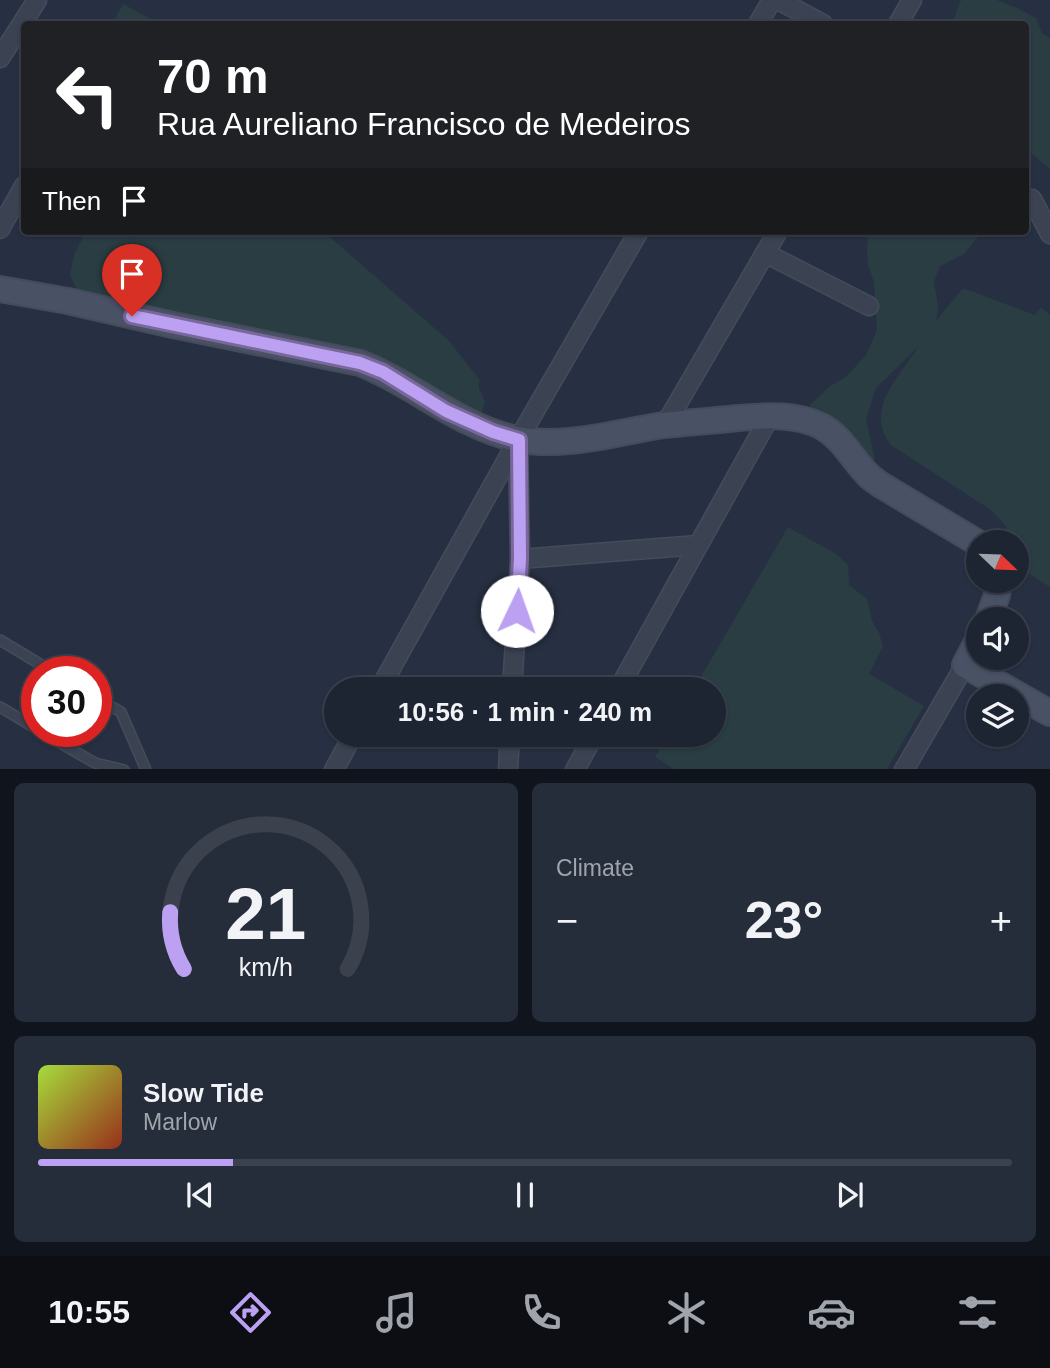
<!DOCTYPE html>
<meta charset="utf-8">
<style>
:root{--surface:#1d2432;--page:#252c3a;--text:#f1f3f6;--muted:#a0a4ac;--line:#3b414d;--accent:#bca0f2}
body{margin:0;font-family:Helvetica,sans-serif;background:var(--page);color:var(--text);height:100vh;display:flex;flex-direction:column;font-size:26px;white-space:nowrap}
*{box-sizing:border-box;margin:0}
p{font-size:23px;color:var(--muted)}
.icon{flex:none;width:38px;height:38px;fill:none;stroke:currentColor;stroke-width:2;stroke-linecap:round;stroke-linejoin:round}
.map{position:relative;height:769px;overflow:hidden}
.drawer{display:flex;flex-direction:column;gap:14px;padding:14px;background:#10141c;flex:1}
.drawer>*{flex:none}
.top-card{position:absolute;left:21px;top:21px;width:1008px;height:214px;border-radius:7px;box-shadow:0 2px 5px #0004,0 0 0 2px var(--line);background:#202124;color:#fff;overflow:hidden}
.needle{width:46px;rotate:113deg}
.tools{position:absolute;left:966px;top:530px;display:grid;gap:14px}
.tools a{display:grid;place-items:center;width:63px;height:63px;border-radius:50%;background:var(--surface);box-shadow:0 2px 5px #0004,0 0 0 2px var(--line);font-size:35px}
.speed{position:absolute;left:21px;top:656px;display:flex;gap:14px;font-size:35px;font-weight:700;text-align:center}
.speed>*{display:grid;place-content:center;width:91px;height:91px;border-radius:50%;background:var(--surface);box-shadow:0 2px 5px #0004,0 0 0 2px var(--line);line-height:1}
.speed .limit{border:10px solid #d22;background:#fff;color:#111}
.pin{position:absolute;display:grid;place-items:center;width:60px;height:60px;color:#fff;margin:-72px -30px;border-radius:50% 50% 50% 0;rotate:-45deg;box-shadow:0 0 7px #0007}
.pin .icon{rotate:45deg}
.me{position:absolute;width:77px;margin:-38px;rotate:3deg;stroke-linejoin:round;filter:drop-shadow(0 0 5px #0008)}
.turn{display:flex;align-items:center;gap:24px;height:147px;padding:0 21px;font-size:32px}
.turn .icon{width:91px;height:91px;stroke-width:2.5}
.turn b{display:block;font-size:49px;line-height:60px}
.then{display:flex;align-items:center;height:66px;padding:0 21px;background:#0003;gap:14px;font-size:26px}
.big{font-size:52px;font-weight:600;line-height:1.1}
.drawer .tile{flex:1;display:flex;flex-direction:column;justify-content:center;gap:10px;min-width:0;padding:0 24px;border-radius:10px;background:var(--page)}
.drawer .dial{align-items:center;gap:0}
.dial svg{height:182px;overflow:visible;fill:none;stroke:var(--line);stroke-width:7;stroke-linecap:round;text-anchor:middle}
.dial text{fill:var(--text);stroke:none}
.song{display:flex;align-items:center;gap:21px}
.cover{width:84px;height:84px;border-radius:10px;background:linear-gradient(135deg,hsl(80 70% 55%),hsl(10 70% 35%))}
.played{height:7px;border-radius:4px;background:linear-gradient(90deg,var(--accent) 20%,var(--line) 20%)}
.keys{display:flex;justify-content:space-around;direction:ltr}
.heat{display:flex;justify-content:space-between;align-items:center;font-size:38px;direction:ltr}
.drawer .tiles{flex:1;display:grid;gap:14px;grid-template-columns:1fr 1fr}
.tile:last-child{grid-column:span 2}
.trip{position:absolute;left:324px;top:677px;width:402px;height:70px;border-radius:35px;background:var(--surface);box-shadow:0 2px 5px #0004,0 0 0 2px var(--line);font-weight:600;line-height:70px;text-align:center}
.tab-bar{display:flex;height:112px;justify-content:space-around;align-items:center;background:#0c0e14;color:var(--muted)}
.tab-bar .icon{width:49px;height:49px}
.tab-bar .selected{color:var(--accent)}
.tab-bar b{font-size:32px;color:var(--text)}
.map>svg:first-child{display:block}
</style>
<div class="map">
<svg width="1050" height="770" viewBox="0 0 1050 770">
<rect width="100%" height="100%" fill="#273042"/>
<g fill="#293d43">
<path d="M961 0H997L1019 9 1036 18 1042 33 1050 38V169L1026 149V24H952Z"/>
<path d="M123 4 161 24H112Z"/>
<path d="M86 231H323L449 341 479 379V388L485 402 481 415 408 378 79 294 70 275 74 255Z"/>
<path d="M869 231H979V236L964 254 940 266 934 281 938 307 936 321 963 288 1035 315 1041 307 1050 315V587L1017 566V542H1009L1006 526 991 510 891 445C863 410 900 376 918 347L876 388 866 419 875 460 869 465 810 412V405L830 386 846 377 866 355 877 330 874 282 868 264 867 249Z"/>
<path d="M788 527 836 554 848 565 849 585 867 599 872 621 879 633 883 646 869 674 924 706 887 769H674L655 757 668 735H714V690L694 689Z"/>
</g>
<g fill="none" stroke-linecap="round" stroke-linejoin="round">
<defs>
<g id="lane">
<path d="M0 640 53 672"/>
<path d="M96 698 121 712 146 770"/>
<path d="M0 707 37 729"/>
<path d="M41 732 95 763 124 770"/>
</g>
<g id="street">
<path d="M778 0 823 24"/>
<path d="M758 24 772 0"/>
<path d="M898 24 912 0"/>
<path d="M0 58 37 0"/>
<path d="M1032 199 1050 234"/>
<path d="M0 229 24 186"/>
<path d="M765 253 869 306"/>
<path d="M665 425 778 231"/>
<path d="M520 559 698 545"/>
<path d="M379 690 518 440 639 231"/>
<path d="M512 690 520 559 518 441"/>
<path d="M618 690 770 416"/>
<path d="M334 770 353 735"/>
<path d="M508 770 510 735"/>
<path d="M575 770 594 735"/>
<path d="M904 770 965 665"/>
</g>
<g id="secondary">
<path d="M0 289 68 301 173 325 360 363C414 384 459 427 517 439 563 449 618 432 664 425 688 422 713 421 738 418 766 416 794 413 821 426 842 437 852 459 868 475 872 479 877 482 881 485L978 543"/>
<path d="M988 620 997 595 999 581"/>
<path d="M978 640 965 665 1050 713"/>
</g>
</defs>
<use href="#lane" stroke="#454b5b" stroke-width="12"/>
<use href="#street" stroke="#454b5b" stroke-width="21"/>
<use href="#secondary" stroke="#454b5b" stroke-width="28"/>
<use href="#lane" stroke="#3b4252" stroke-width="9"/>
<use href="#street" stroke="#3b4252" stroke-width="18"/>
<use href="#secondary" stroke="#495165" stroke-width="24"/>
</g>
<g fill="none" stroke-linecap="round" stroke-linejoin="round">
<defs>
<path id="route" d="M132 316 360 363 383 372 446 411 493 432 519 440 520 559 517 611"/>
</defs>
<use href="#route" stroke="#7a689d" stroke-width="18"/>
<use href="#route" stroke="#bca0f2" stroke-width="12"/>
</g>
</svg>
<div class="tools">
<a><svg class="needle" viewBox="-14 -14 28 28"><path d="M0-13l5 13h-10z" fill="#e53935"/><path d="M0 13l5-13h-10z" fill="#a0a4ac"/></svg></a>
<a><svg class="icon" aria-label="sound" viewBox="0 0 24 24"><path d="M4 9h4l5-4v14l-5-4H4zM17 9q2 3 0 6"/></svg></a>
<a><svg class="icon" aria-label="layers" viewBox="0 0 24 24"><path d="M12 4l9 5-9 5-9-5zM3 14l9 5 9-5"/></svg></a>
</div>
<div class="speed"><div class="limit">30</div></div>
<div class="pin" style="left:132px;top:316px;background:#d93025"><svg class="icon" aria-label="arrive" viewBox="0 0 24 24"><path d="M6 21V4h12l-3 4 3 4H6"/></svg></div>
<svg class="me" style="left:517px;top:611px" viewBox="-20 -20 40 40"><circle r="19" fill="#fff"/><path d="M0-13L10 11 0 6-10 11z" fill="#bca0f2"/></svg>
<div class="trip">10:56 · 1 min · 240 m</div>
<div class="top-card">
<div class="turn"><svg class="icon" aria-label="left" viewBox="0 0 24 24"><path d="M17 20v-9H6M10 6l-5 5 5 5"/></svg><div><b>70 m</b>Rua Aureliano Francisco de Medeiros</div></div>
<div class="then">Then<svg class="icon" aria-label="arrive" viewBox="0 0 24 24"><path d="M6 21V4h12l-3 4 3 4H6"/></svg></div>
</div>
</div>
<section class="drawer">
<div class="tiles">
<div class="tile dial"><svg viewBox="0 0 100 80">
<path d="M14 69A42 42 0 1 1 86 69"/>
<path d="M14 69A42 42 0 0 1 8 44" stroke="#bca0f2"/>
<text x="50" y="56" font-size="32" font-weight="700">21</text>
<text x="50" y="72" font-size="11">km/h</text>
</svg></div>
<div class="tile"><p>Climate</p>
<div class="heat"><a>−</a><b class="big">23°</b><a>+</a></div>
</div>
<div class="tile">
<div class="song"><i class="cover"></i><div><b>Slow Tide</b><p>Marlow</p></div></div>
<div class="played"></div>
<div class="keys"><svg class="icon" aria-label="previous" viewBox="0 0 24 24"><path d="M18 5L8 12l10 7zM5 5v14"/></svg><svg class="icon" aria-label="pause" viewBox="0 0 24 24"><path d="M8 5v14M16 5v14"/></svg><svg class="icon" aria-label="next" viewBox="0 0 24 24"><path d="M6 5l10 7-10 7zM19 5v14"/></svg></div>
</div>
</div>
</section>
<nav class="tab-bar">
<b>10:55</b>
<svg class="icon selected" aria-label="directions" viewBox="0 0 24 24"><path d="M12 3l9 9-9 9-9-9zM9 14v-3h6M13 9l2 2-2 2"/></svg>
<svg class="icon" aria-label="music" viewBox="0 0 24 24"><path d="M9 18V5l10-2v13"/><circle cx="6" cy="18" r="3"/><circle cx="16" cy="16" r="3"/></svg>
<svg class="icon" aria-label="phone" viewBox="0 0 24 24"><path d="M5 4h4l2 5-3 2q2 4 5 5l2-3 5 2v4C11 20 4 13 5 4z"/></svg>
<svg class="icon" aria-label="climate" viewBox="0 0 24 24"><path d="M12 3v18M4 7l16 10M4 17L20 7"/></svg>
<svg class="icon" aria-label="car" viewBox="0 0 24 24"><path d="M5 17H2v-5l4-1 3-4h7l3 4 3 1v5h-3M9 17h6M6 11h13"/><circle cx="7" cy="17" r="2"/><circle cx="17" cy="17" r="2"/></svg>
<svg class="icon" aria-label="filters" viewBox="0 0 24 24"><path d="M4 7h16M4 17h16"/><circle cx="9" cy="7" r="2"/><circle cx="15" cy="17" r="2"/></svg>
</nav>
